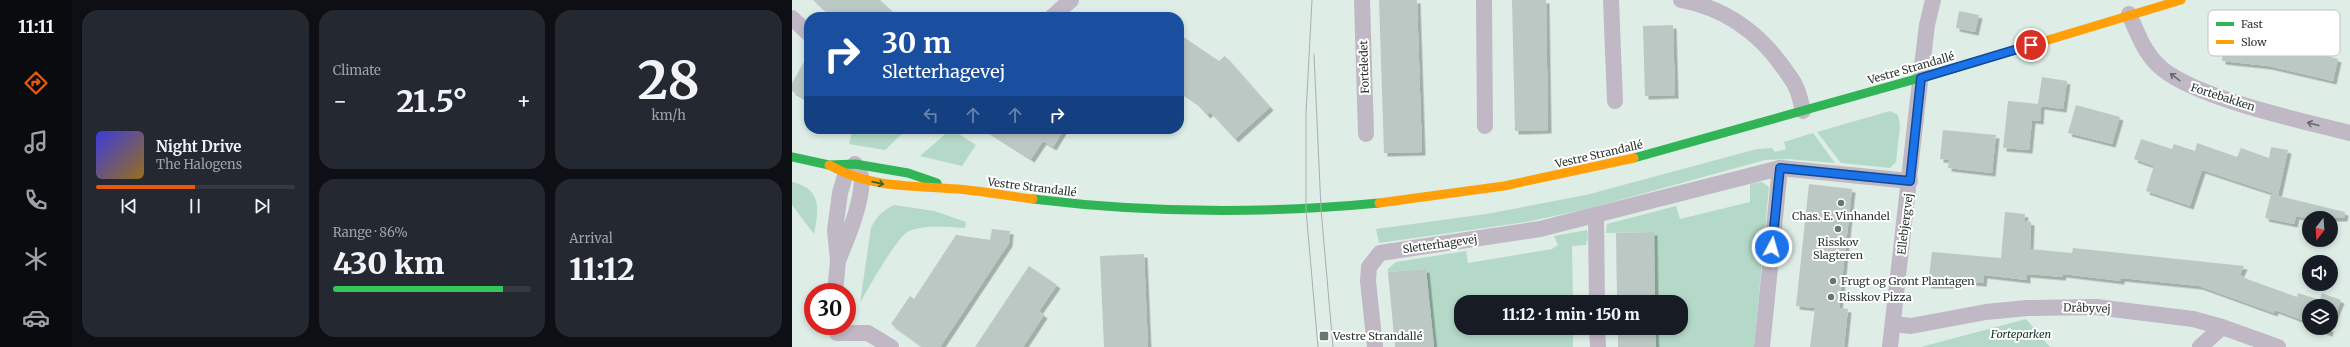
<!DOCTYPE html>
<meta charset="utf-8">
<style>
:root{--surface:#171b24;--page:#242831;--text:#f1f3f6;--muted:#9ea1a6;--line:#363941;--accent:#ea580c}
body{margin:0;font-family:Merriweather,serif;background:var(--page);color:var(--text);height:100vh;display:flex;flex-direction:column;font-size:15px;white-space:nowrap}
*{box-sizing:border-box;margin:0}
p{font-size:13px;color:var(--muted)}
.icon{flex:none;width:22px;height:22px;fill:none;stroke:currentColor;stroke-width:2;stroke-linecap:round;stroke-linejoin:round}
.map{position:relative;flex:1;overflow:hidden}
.side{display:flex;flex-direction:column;gap:10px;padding:10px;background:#0d0f14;width:720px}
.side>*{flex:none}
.guide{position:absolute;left:12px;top:12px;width:380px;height:122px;border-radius:16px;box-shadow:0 2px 6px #0003;background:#1a4fa0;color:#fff;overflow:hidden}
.needle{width:26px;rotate:197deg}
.controls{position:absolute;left:1510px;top:211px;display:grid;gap:8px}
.controls a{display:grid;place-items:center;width:36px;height:36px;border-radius:50%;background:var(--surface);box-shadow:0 2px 6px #0003;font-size:20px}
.speed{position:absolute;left:12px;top:283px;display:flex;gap:8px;font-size:20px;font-weight:700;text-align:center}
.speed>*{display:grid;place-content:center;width:52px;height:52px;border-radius:50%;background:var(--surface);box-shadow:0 2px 6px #0003;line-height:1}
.speed .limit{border:6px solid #d22;background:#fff;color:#111}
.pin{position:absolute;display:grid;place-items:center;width:34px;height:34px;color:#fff;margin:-17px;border:2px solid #fff;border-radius:50%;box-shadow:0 1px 4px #0007}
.me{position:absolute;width:44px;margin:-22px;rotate:6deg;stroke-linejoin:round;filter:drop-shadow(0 0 3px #0008)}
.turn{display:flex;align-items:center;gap:14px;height:84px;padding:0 12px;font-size:18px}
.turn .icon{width:52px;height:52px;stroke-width:2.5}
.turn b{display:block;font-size:28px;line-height:34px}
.lanes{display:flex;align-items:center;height:38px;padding:0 12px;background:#0003;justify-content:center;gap:20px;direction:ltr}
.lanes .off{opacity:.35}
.big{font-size:30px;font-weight:800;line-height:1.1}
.side .tile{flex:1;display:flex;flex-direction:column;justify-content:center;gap:6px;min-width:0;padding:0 14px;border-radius:16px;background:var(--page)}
.side .dial{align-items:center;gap:0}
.dial b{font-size:52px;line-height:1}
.song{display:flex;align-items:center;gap:12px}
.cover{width:48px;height:48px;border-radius:6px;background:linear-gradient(135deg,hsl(240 70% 55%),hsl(40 70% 35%))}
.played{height:4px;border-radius:2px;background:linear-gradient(90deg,var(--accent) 50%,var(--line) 50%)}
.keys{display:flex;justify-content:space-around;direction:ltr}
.heat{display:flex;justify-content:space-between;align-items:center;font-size:22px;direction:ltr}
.charge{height:6px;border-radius:3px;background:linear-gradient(90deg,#34c759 86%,var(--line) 0)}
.side .tiles{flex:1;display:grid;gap:10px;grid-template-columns:repeat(3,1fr)}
.tile:first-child{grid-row:span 2}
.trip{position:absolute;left:662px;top:295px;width:234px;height:40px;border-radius:16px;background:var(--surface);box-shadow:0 2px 6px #0003;font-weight:800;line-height:40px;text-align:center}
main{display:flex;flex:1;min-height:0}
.dock{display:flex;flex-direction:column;width:72px;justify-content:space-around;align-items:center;background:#090b0e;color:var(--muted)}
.dock .icon{width:28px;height:28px}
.dock .current{color:var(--accent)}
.dock b{font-size:18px;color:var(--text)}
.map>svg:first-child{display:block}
</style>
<main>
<nav class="dock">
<b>11:11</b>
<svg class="icon current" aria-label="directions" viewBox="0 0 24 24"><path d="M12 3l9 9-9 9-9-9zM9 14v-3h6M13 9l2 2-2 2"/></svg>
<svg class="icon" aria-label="music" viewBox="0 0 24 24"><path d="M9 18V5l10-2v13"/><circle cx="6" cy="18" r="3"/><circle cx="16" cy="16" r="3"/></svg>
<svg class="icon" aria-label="phone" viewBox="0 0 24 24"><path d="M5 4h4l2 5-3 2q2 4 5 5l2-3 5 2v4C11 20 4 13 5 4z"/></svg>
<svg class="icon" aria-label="climate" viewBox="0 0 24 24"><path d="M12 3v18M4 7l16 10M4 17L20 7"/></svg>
<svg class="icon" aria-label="car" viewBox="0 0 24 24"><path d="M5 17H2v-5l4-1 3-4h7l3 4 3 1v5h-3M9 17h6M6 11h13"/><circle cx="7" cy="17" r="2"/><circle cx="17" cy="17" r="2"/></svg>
</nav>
<section class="side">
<div class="tiles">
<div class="tile">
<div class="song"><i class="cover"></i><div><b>Night Drive</b><p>The Halogens</p></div></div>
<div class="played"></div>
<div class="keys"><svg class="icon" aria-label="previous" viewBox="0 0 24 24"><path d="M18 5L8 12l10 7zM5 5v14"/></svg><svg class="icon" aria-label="pause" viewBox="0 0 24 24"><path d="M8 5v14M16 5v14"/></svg><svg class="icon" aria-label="next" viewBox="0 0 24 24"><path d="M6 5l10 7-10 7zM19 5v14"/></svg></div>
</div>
<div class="tile"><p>Climate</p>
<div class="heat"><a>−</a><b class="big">21.5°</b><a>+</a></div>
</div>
<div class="tile dial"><b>28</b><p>km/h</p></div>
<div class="tile"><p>Range · 86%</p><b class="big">430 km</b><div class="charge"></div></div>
<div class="tile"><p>Arrival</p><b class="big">11:12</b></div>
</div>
</section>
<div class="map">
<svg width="1558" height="347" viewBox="0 0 1558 347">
<defs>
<filter id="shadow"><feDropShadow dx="3.5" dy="3.5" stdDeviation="0" flood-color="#0004"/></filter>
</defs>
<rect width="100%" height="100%" fill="#deede6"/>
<g fill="#b4d9c9">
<path d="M1098 111 1106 115 1108 126 1104 162 1098 168 1049 163 1025 132Z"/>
<path d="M61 129H115L93 150 57 144Z"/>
<path d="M159 129 184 145 170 166 128 156Z"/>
<path d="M1021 133 1043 163 995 159 973 160 795 209 734 222 587 243 584 229 694 214 794 195 965 149 980 148 983 152 994 149 992 142Z"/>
<path d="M0 182C30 189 27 209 22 234L0 205Z"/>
<path d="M970 182 977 187 962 347H864L863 328H889V302H863L862 232 814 233 815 224 884 206 888 219 958 202V184Z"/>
<path d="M102 205 142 211 174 222 173 228C154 227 135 224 117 231 105 236 76 289 68 303L79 228C85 216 90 211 102 205Z"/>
<path d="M795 230 796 238 794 245 780 246 781 302H669V328H781V347H642L634 269 596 272V269L604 262 674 251 676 263 760 249 766 245 762 236Z"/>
<path d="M1234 319 1258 347H1129Z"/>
</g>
<g fill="#bcc8c3" filter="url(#shadow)">
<path d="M21 0H88L106 17H40Z"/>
<path d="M587 0H625L630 152 592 153Z"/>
<path d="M720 0H754L756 130 723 131Z"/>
<path d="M1167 11 1187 15 1183 32 1164 28Z"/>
<path d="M881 25 883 95 853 96 851 26Z"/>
<path d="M1472 32 1531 46 1529 54 1546 59 1541 81 1476 66 1430 61 1431 40 1461 42 1462 38 1472 39Z"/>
<path d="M387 34 427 61 433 56 478 107 443 139 418 112 415 115 403 102 387 91Z"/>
<path d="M17 53V101L0 91V83Z"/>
<path d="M1250 77 1275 81 1271 109 1249 106 1248 121 1240 120 1237 150 1211 148 1216 101 1246 104Z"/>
<path d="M1284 105 1328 117 1320 144 1276 133Z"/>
<path d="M192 129H272L261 147 251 141 239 159Z"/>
<path d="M1151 130 1204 135 1200 173 1156 168 1157 160 1148 159Z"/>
<path d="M1349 139 1380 149 1382 144 1403 151 1405 143 1445 157 1449 148 1477 158 1479 147 1496 150 1486 195 1410 170 1398 206 1354 191 1362 166 1342 159Z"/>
<path d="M1017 184 1060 189 1047 308 1056 309 1052 347H1018L1023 308 1004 306Z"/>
<path d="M1479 194 1553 212 1552 218H1514L1504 216 1502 224 1473 218Z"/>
<path d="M1213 212 1233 214 1232 221 1239 222 1238 249 1280 253 1281 248 1452 266 1448 275 1455 279 1505 297 1506 293 1528 300 1530 293 1549 300 1539 326V306H1517V325L1512 324 1513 321 1483 310 1482 313 1407 286 1329 278V281L1271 274 1270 277 1235 274V280L1192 275 1191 283 1163 281 1162 285H1136L1140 252 1209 258Z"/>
<path d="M200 229 218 231 217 243 148 347H131L99 324 118 296 122 299 164 235 198 240Z"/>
<path d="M862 232 863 302H825L824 233Z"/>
<path d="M352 254 356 347H312L308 256Z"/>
<path d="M237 266 265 285 247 311 252 315 231 347H183Z"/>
<path d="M634 269 642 347H603L596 272Z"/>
<path d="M826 328H863L864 347H826Z"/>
<path d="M1524 328H1538L1537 333Z"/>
</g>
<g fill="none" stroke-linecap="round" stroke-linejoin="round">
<g stroke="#c0b8c4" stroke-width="16">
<path d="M570 0 574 134"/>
<path d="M692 0 693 126"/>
<path d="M819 0 823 101"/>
<path d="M889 0C932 8 966 32 991 67 995 73 1000 79 1003 85 1007 92 1009 103 1011 111"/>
<path d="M1337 14C1345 32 1351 50 1365 64 1396 97 1512 121 1558 133"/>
<path d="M260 17 279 0"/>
<path d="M0 18 17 34"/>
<path d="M804 216 805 302"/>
<path d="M43 292 46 261 43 230 48 193 53 176 63 164C66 169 70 176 70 181 68 209 56 236 46 261"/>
<path d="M1101 324 1119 326 1194 312 1235 308 1304 307 1401 319 1430 327 1486 347"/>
<path d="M805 328 806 347"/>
<path d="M45 333H76L99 347"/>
<path d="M583 347 576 281 577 267 588 253 748 229 988 168 1118 181"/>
<path d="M970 347 988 168"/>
<path d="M1098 347 1126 99 1135 25 1141 0"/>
<path d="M1408 347 1430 327"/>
</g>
<g stroke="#30b455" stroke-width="9">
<path d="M0 157 37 165 63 164 116 173 145 183"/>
<path d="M842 158 1163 68"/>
<path d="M241 199C355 213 472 214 587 203"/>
</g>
<g stroke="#ff9f0a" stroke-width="9">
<path d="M1163 68 1389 0"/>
<path d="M37 165C80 189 118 185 165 189 190 191 216 196 241 199"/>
<path d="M587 203 712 186 842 158"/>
</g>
<g stroke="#abaeb0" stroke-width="1">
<path d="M520 0 514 113V210L526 347"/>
<path d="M522 54 529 209 541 347"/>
</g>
</g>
<defs><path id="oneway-shaft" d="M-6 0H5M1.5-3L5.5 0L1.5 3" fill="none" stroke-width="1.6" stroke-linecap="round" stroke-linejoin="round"/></defs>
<g stroke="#676a6c">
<use href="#oneway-shaft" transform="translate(1383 77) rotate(-143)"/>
<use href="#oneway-shaft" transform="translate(1521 124) rotate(-165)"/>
</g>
<use stroke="#2d623e" href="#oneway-shaft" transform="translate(86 183) rotate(13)"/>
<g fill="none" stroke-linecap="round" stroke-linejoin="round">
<defs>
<path id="route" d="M980 247 988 168 1118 181 1129 78 1239 45"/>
</defs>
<use href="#route" stroke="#114b97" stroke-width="10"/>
<use href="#route" stroke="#1a73e8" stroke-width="7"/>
</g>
<g fill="#6a7670" stroke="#fff" stroke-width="1.5">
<circle cx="1049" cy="203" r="4"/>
<circle cx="1046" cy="229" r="4"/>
<circle cx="1041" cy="281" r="4"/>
<circle cx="1039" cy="297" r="4"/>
<rect x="527" y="331" width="10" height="10" rx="2"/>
</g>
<g text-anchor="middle" stroke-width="4" stroke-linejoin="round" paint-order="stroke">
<g font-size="11" fill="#2c3631" stroke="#fff">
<text transform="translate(572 67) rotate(-92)" y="4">Forteledet</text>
<text transform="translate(1119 68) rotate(-16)" y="4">Vestre Strandallé</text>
<text transform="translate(1431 97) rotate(18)" y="4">Fortebakken</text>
<text transform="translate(807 154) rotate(-13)" y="4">Vestre Strandallé</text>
<text transform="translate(240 187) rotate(7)" y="4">Vestre Strandallé</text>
<text transform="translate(1113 224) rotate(-83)" y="4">Ellebjergvej</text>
<text transform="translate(648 244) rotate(-8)" y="4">Sletterhagevej</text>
<text transform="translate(1295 308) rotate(2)" y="4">Dråbyvej</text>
</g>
<g font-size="11" fill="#2c3631" stroke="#fff" text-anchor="start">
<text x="1049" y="220" text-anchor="middle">Chas. E. Vinhandel</text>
<text x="1046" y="246" text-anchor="middle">Risskov<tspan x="1046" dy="13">Slagteren</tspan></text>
<text x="1049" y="285">Frugt og Grønt Plantagen</text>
<text x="1047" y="301">Risskov Pizza</text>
<text x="541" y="340">Vestre Strandallé</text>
</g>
<g font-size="11" font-style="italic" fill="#0d3325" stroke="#fff">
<text x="1229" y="338">Forteparken</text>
</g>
</g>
<rect x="1416" y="10" width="132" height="46" rx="6" fill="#fff" stroke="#c0c3c1" stroke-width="1"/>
<rect x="1424" y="22" width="18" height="4" fill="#30b455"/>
<rect x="1424" y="40" width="18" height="4" fill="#ff9f0a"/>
<g font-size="11" fill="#2c3631">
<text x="1449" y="28">Fast</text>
<text x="1449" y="46">Slow</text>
</g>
</svg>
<div class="controls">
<a><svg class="needle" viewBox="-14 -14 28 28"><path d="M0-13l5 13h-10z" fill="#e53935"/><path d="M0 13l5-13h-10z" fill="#9ea1a6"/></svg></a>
<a><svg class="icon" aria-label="sound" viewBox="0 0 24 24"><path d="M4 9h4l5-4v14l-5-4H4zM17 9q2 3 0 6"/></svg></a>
<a><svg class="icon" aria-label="layers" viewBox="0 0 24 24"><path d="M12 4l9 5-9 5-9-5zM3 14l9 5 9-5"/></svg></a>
</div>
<div class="speed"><div class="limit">30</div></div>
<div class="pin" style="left:1239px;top:45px;background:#d93025"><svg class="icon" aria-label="arrive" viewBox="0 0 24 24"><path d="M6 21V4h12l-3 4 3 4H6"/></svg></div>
<svg class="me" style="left:980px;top:247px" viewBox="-20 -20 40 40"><circle r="17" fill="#1a73e8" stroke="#fff" stroke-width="3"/><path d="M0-11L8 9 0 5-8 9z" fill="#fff"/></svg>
<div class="trip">11:12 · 1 min · 150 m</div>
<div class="guide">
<div class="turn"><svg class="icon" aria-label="right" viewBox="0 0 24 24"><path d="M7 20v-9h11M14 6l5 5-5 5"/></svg><div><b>30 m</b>Sletterhagevej</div></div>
<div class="lanes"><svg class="icon off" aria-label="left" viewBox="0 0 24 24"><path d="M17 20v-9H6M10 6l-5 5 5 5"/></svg><svg class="icon off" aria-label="ahead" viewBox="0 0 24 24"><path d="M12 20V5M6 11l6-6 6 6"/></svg><svg class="icon off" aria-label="ahead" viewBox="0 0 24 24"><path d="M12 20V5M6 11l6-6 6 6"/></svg><svg class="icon" aria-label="right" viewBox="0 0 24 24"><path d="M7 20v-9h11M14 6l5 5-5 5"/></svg></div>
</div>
</div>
</main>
